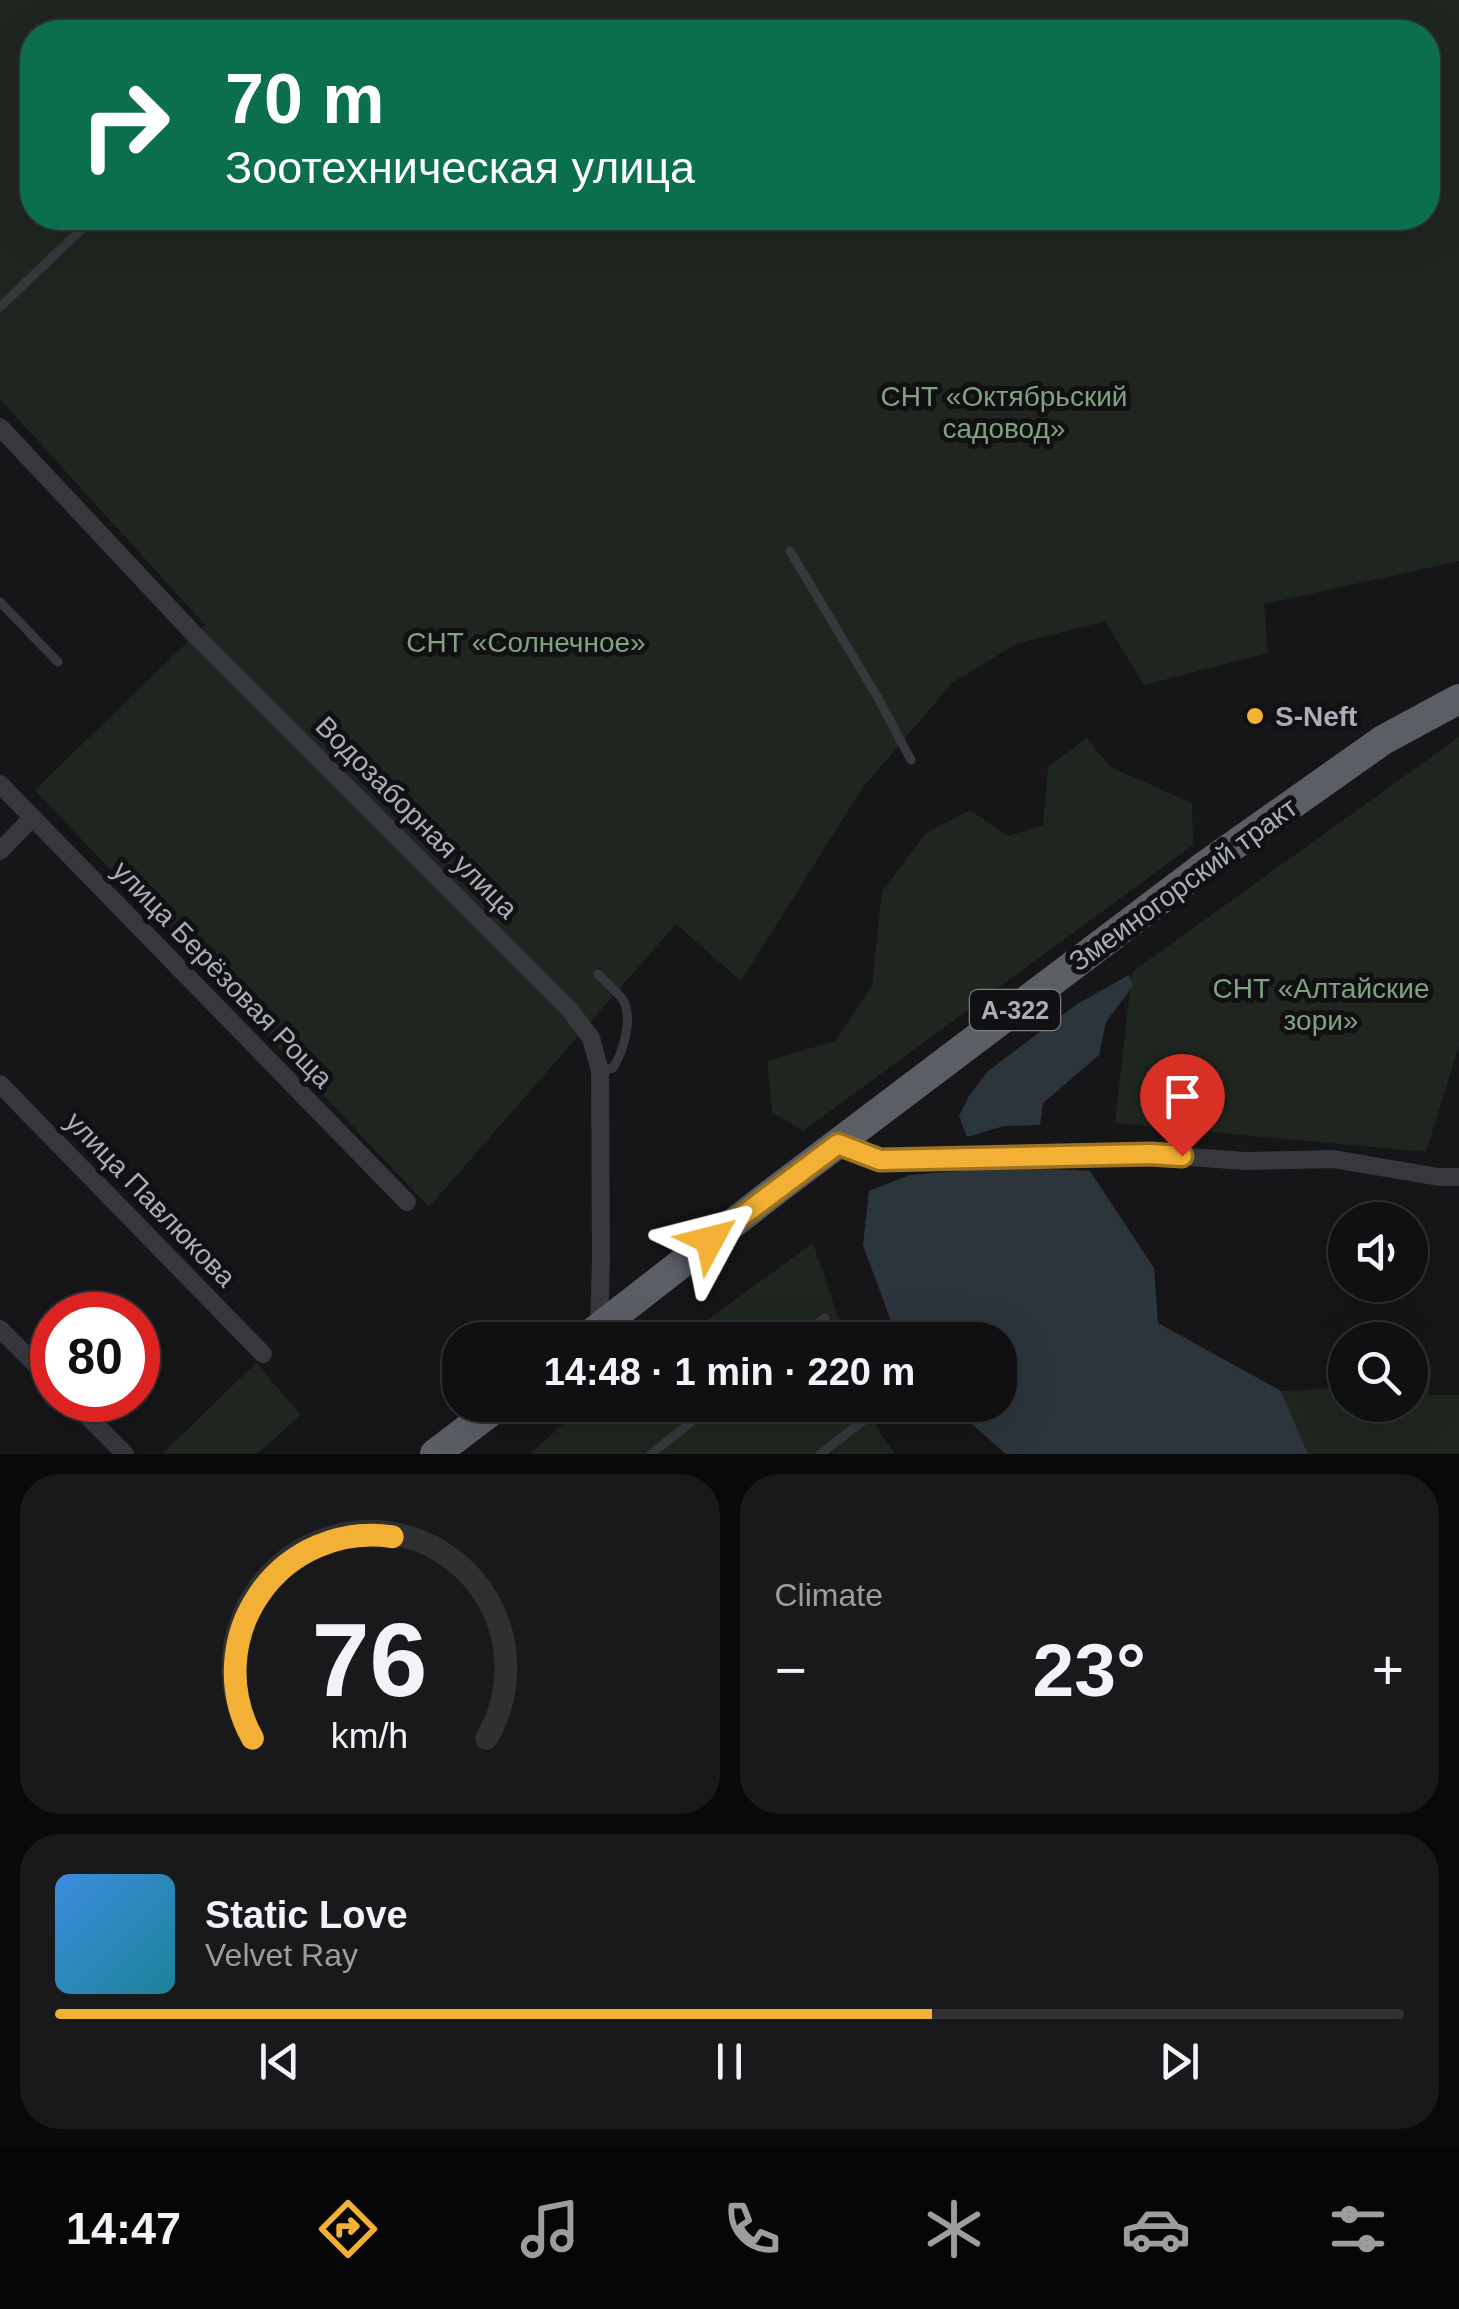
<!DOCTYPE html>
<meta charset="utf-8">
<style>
:root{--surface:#101012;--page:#19191b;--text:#f1f3f6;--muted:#9c9d9f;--line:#303032;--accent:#f2b134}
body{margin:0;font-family:Arial,sans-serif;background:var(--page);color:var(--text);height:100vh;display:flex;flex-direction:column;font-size:38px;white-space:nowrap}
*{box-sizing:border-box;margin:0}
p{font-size:32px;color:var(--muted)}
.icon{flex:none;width:55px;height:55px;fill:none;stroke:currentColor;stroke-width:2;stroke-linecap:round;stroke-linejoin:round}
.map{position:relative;height:1454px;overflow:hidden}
.details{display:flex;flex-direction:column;gap:20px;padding:20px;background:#09090a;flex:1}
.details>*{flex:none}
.banner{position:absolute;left:20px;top:20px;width:1420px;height:210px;border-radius:40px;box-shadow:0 10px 40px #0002,0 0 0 2px var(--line);background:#0b6e4f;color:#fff;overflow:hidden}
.fabs{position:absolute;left:1328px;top:1202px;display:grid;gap:20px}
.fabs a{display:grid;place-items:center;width:100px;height:100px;border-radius:50%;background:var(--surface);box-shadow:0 10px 40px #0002,0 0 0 2px var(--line);font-size:50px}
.speed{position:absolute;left:30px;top:1292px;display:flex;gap:20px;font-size:50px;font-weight:700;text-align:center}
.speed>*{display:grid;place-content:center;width:130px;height:130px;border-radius:50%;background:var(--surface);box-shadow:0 10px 40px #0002,0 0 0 2px var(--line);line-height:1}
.speed .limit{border:15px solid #d22;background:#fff;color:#111}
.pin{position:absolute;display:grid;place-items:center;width:85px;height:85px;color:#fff;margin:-102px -42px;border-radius:50% 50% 50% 0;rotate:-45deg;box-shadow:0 0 10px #0007}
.pin .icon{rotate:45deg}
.me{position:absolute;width:110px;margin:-55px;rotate:52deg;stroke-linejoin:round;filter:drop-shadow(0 0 8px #0008)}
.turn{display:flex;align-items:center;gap:35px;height:210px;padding:0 40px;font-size:45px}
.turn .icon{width:130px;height:130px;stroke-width:2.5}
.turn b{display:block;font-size:70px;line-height:85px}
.big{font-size:75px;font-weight:600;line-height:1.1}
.details .card{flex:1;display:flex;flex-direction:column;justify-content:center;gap:15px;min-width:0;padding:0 35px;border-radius:40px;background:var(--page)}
.details .dial{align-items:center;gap:0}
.dial svg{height:260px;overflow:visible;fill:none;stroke:var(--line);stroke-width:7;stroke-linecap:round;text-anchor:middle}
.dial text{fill:var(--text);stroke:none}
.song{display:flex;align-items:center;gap:30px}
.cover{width:120px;height:120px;border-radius:15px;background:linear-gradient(135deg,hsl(210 70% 55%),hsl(190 70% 35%))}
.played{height:10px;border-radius:5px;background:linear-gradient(90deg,var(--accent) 65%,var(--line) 65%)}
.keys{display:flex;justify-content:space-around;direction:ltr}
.heat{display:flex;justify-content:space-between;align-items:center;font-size:55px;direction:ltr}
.details .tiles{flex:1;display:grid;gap:20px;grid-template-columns:1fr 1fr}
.card:last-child{grid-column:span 2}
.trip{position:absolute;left:442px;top:1322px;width:575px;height:100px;border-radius:40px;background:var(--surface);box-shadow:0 10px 40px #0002,0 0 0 2px var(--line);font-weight:600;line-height:100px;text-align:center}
.tab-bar{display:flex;height:160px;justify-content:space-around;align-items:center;background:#060607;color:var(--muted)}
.tab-bar .icon{width:70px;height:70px}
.tab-bar .on{color:var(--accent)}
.tab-bar b{font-size:45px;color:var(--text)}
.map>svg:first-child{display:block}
</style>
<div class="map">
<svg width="1459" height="1454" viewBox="0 0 1459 1454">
<rect width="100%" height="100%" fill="#161618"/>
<g fill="#1e261f" fill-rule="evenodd">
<path d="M0 0H1459V561L1264 604 1268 653 1144 685 1105 621 1016 644 952 683 861 790 741 981 676 924 429 1207 35 790 205 625 0 399ZM32 32H1428V218H32Z"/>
<path d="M1459 737V1045L1426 1152 1115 1123 1132 972Z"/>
<path d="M1087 738 1110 767 1192 803 1193 845 803 1131 772 1112 767 1061 835 1041 872 986 882 891 926 833 970 810 1008 836 1043 825 1048 767Z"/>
<path d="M813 1243 846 1340H680Z"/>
<path d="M256 1363 301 1415 257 1454H162Z"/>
<path d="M1432 1366 1429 1395H1459V1454H1308L1281 1391 1345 1388V1405H1410V1368Z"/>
<path d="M584 1405H869L877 1428 895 1454H530Z"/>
</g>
<g fill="#2c353c">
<path d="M1129 975 1133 986 1106 1022 1099 1055 1043 1103 1040 1125 1004 1126 967 1137 959 1116 969 1096 988 1071 1077 1004Z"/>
<path d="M1007 1167 1090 1171 1154 1268 1158 1323 1281 1391 1308 1454H1006L950 1405H1000V1340H898L863 1245 869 1191 910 1175Z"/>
</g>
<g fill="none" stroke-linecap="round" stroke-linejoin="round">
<g stroke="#37383d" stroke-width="9">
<path d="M0 307 83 228"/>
<path d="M790 551 878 698 911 760"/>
<path d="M0 602 58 662"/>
<path d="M598 974C605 982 621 994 625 1004 632 1023 623 1052 613 1068L600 1071"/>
<path d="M797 1340 825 1318"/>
<path d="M651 1454 713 1405"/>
<path d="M820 1454 884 1405"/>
</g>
<g stroke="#37383d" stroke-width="18">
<path d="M0 427 193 633 569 1009 591 1038 600 1071 601 1260 599 1328"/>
<path d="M0 784 407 1202"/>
<path d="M0 851 32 818"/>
<path d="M0 1084 263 1354"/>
<path d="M838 1144 881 1160 1150 1154 1245 1161 1333 1159 1439 1177H1459"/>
<path d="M0 1329 52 1381"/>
<path d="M71 1400 125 1454"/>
</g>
<g stroke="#5b5e65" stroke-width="30">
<path d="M583 1340 772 1193 1206 865 1383 740 1459 699"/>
<path d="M435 1454 499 1405"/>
</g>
</g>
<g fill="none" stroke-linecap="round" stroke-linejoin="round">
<defs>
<path id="route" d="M710 1240 838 1144 880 1160 1150 1154 1182 1156"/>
</defs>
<use href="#route" stroke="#9d7322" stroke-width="25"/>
<use href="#route" stroke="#f2b134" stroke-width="18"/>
</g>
<circle fill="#f2b134" stroke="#111113" stroke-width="4" cx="1255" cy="716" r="10"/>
<g text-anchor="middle" stroke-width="10" stroke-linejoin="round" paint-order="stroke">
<rect fill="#111113" stroke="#7b7e86" stroke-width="2.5" x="970" y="990" width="90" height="40" rx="8"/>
<g font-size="25" font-weight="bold" fill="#a8adb8">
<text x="1015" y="1019">А-322</text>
</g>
<g font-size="28" fill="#7fa381" stroke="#111113">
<text x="1004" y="406">СНТ «Октябрьский<tspan x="1004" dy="32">садовод»</tspan></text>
<text x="526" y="652">СНТ «Солнечное»</text>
<text x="1321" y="998">СНТ «Алтайские<tspan x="1321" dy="32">зори»</tspan></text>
</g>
<g font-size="28" font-weight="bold" fill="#a8adb8" stroke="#111113" text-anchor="start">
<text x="1275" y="726">S-Neft</text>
</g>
<g font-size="28" fill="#a8adb8" stroke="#111113">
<text transform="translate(417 817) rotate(45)" y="10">Водозаборная улица</text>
<text transform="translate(1183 884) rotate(-36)" y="10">Змеиногорский тракт</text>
<text transform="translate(223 974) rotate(46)" y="10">улица Берёзовая Роща</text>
<text transform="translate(151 1199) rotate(46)" y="10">улица Павлюкова</text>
</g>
</g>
</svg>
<div class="fabs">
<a><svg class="icon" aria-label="sound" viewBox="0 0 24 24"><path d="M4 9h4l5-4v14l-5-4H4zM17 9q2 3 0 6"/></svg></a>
<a><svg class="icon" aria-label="search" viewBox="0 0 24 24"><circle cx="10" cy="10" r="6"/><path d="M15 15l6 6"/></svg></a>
</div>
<div class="speed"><div class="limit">80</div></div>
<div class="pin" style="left:1182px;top:1156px;background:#d93025"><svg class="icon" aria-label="arrive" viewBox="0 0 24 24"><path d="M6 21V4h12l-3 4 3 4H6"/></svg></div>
<svg class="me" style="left:710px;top:1240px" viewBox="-20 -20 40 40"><path d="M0-17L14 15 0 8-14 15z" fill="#f2b134" stroke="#fff" stroke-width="4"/></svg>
<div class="trip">14:48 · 1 min · 220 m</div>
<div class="banner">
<div class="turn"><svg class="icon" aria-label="right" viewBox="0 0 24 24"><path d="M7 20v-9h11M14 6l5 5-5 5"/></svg><div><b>70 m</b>Зоотехническая улица</div></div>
</div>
</div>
<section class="details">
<div class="tiles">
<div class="card dial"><svg viewBox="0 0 100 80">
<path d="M14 69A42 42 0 1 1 86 69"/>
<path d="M14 69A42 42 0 0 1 57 7" stroke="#f2b134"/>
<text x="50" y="56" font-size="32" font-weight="700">76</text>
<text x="50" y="72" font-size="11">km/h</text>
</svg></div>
<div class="card"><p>Climate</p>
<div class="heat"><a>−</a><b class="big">23°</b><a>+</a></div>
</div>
<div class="card">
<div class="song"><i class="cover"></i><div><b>Static Love</b><p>Velvet Ray</p></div></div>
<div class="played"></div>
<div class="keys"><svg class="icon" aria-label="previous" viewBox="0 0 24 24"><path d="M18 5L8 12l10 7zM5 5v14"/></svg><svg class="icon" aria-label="pause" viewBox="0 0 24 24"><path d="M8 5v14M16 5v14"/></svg><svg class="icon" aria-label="next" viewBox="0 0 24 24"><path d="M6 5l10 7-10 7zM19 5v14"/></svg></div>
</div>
</div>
</section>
<nav class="tab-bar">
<b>14:47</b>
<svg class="icon on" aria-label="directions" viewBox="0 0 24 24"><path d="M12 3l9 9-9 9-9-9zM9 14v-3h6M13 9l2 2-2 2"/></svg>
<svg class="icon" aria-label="music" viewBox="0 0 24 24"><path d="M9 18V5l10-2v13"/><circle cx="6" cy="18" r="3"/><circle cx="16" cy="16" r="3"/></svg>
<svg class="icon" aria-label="phone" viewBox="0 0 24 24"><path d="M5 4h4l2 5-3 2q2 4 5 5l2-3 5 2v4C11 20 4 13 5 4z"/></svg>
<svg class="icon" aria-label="climate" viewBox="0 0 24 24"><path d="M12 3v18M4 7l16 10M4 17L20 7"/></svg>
<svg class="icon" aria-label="car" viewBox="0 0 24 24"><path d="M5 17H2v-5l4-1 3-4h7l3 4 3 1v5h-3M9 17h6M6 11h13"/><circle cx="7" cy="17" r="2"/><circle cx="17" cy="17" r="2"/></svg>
<svg class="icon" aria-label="filters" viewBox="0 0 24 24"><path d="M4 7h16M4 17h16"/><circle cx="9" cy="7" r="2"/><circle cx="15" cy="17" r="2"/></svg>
</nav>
